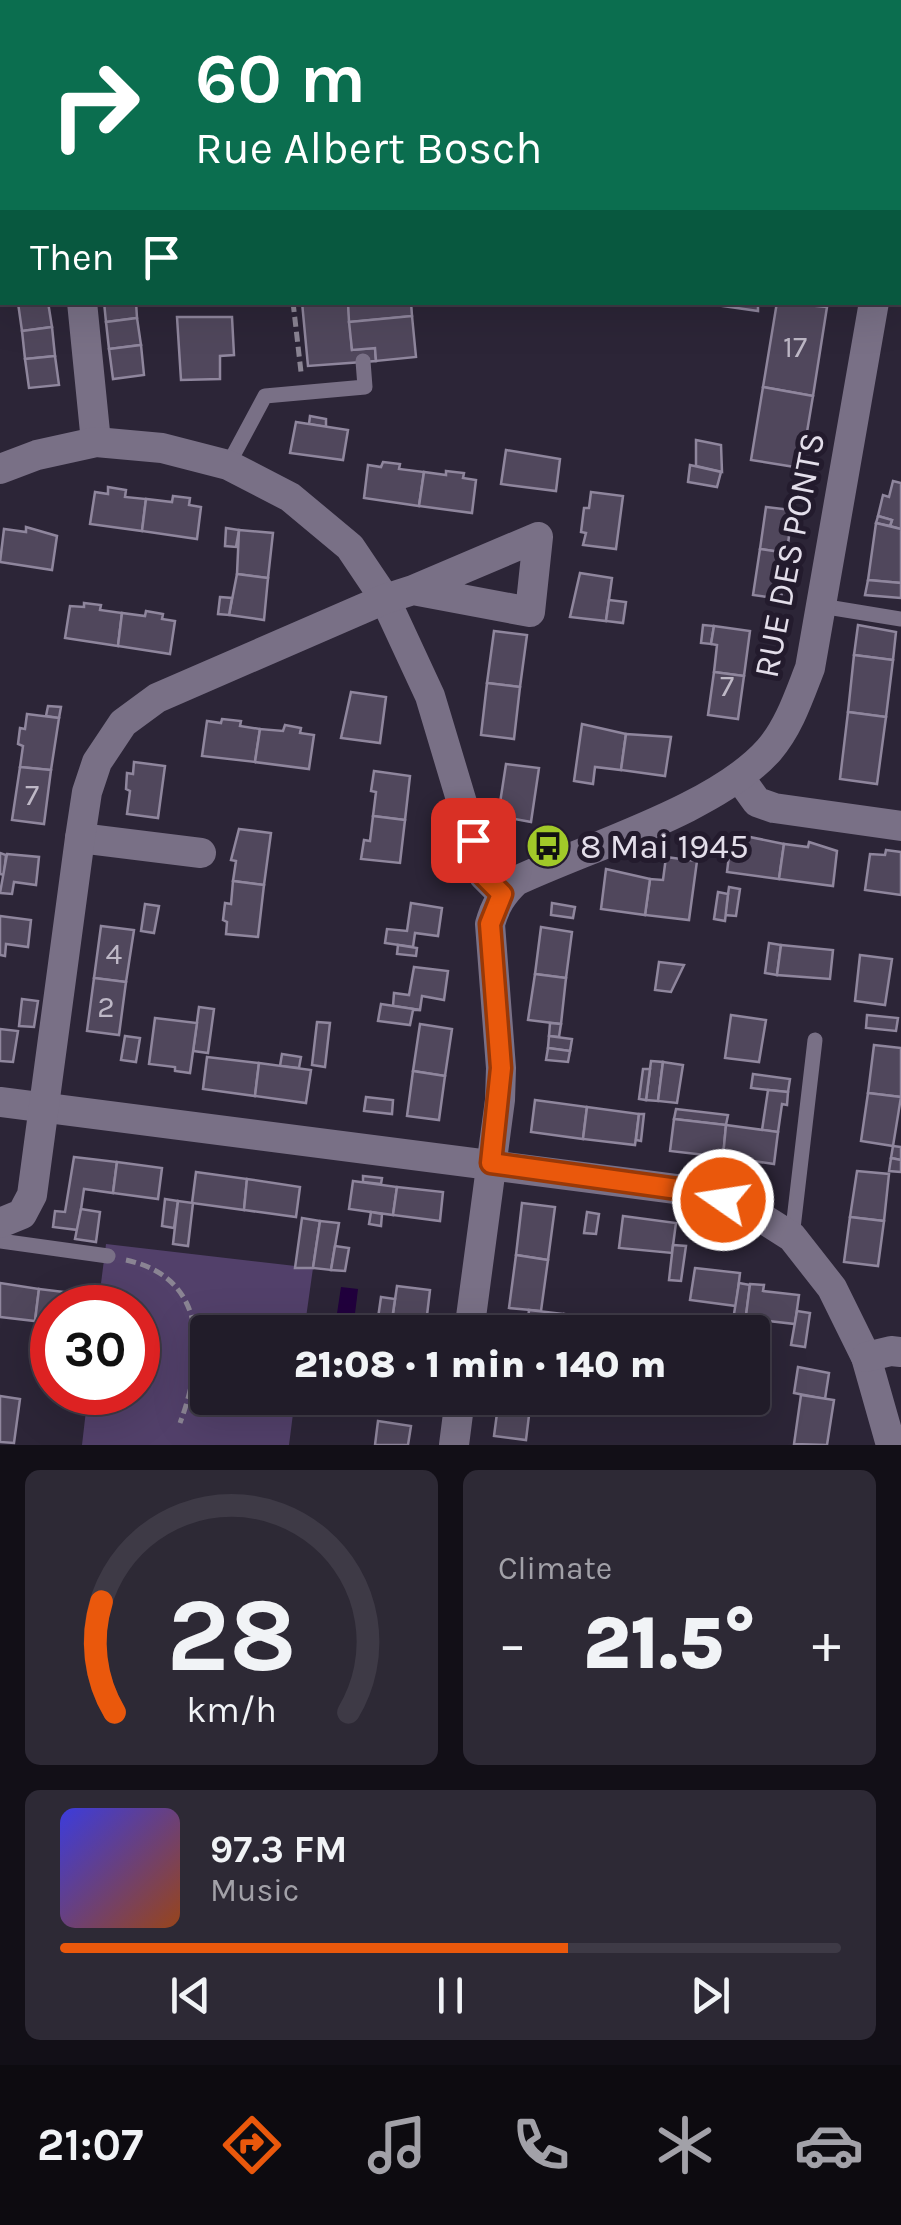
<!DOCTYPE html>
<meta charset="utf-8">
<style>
:root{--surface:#211c29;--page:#2d2935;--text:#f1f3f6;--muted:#a2a1a8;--line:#3e3a46;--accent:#ea580c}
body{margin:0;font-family:Karla,sans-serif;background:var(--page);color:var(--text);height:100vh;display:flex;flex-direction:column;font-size:38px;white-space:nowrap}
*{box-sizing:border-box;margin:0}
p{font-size:32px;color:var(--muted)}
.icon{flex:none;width:55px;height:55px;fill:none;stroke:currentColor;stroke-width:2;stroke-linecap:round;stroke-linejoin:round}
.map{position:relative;height:1445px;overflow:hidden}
.details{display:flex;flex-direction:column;gap:25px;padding:25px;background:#120f17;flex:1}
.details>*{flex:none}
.banner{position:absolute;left:0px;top:0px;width:902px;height:305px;box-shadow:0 10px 40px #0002,0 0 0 2px var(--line);background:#0b6e4f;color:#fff;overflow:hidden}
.speed{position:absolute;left:30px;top:1285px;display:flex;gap:20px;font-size:50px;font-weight:700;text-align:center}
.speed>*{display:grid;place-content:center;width:130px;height:130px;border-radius:50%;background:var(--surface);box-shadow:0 10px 40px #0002,0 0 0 2px var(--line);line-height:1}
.speed .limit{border:15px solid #d22;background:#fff;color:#111}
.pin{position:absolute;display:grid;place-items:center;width:85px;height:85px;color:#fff;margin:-42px;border-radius:20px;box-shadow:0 5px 15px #0006}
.me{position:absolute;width:110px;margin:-55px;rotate:283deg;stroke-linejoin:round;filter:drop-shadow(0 0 8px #0008)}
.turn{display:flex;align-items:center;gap:35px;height:210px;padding:0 30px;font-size:45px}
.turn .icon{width:130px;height:130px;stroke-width:2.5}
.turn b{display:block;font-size:70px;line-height:85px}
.then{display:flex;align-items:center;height:95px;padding:0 30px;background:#0003;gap:20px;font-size:38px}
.big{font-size:75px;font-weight:800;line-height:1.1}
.details .card{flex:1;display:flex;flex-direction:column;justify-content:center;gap:15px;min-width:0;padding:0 35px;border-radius:15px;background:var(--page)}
.details .dial{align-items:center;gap:0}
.dial svg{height:260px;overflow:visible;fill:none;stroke:var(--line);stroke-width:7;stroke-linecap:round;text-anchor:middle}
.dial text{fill:var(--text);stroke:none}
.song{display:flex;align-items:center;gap:30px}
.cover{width:120px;height:120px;border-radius:15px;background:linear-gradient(135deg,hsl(240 70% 55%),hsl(20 70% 35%))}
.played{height:10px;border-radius:5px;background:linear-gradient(90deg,var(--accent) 65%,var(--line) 65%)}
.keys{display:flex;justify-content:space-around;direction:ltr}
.heat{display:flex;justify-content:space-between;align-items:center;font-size:55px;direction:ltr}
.details .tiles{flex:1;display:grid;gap:25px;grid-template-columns:1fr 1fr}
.card:last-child{grid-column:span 2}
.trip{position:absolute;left:190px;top:1315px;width:580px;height:100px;border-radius:10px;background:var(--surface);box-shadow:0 10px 40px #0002,0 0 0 2px var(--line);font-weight:800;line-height:100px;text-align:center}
.dock{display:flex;height:160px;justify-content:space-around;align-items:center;background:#0d0b10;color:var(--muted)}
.dock .icon{width:70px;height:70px}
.dock .active{color:var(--accent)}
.dock b{font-size:45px;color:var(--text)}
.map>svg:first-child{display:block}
</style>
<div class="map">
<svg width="901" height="1445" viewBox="0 0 901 1445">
<rect width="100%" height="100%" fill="#2c2537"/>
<path fill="#52406a" d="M106 1244 313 1268 304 1332H208V1398H295L289 1445H82L88 1393 138 1392V1308L98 1307Z"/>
<path fill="#21003d" d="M341 1287 358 1289 354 1322 336 1320Z"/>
<g fill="#50475c" stroke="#8f869d" stroke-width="2.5">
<path d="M48 302 52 327 22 331 18 303Z"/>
<path d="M104 302H136L137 318 106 322Z"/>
<path d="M302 302H348L352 350 375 348 376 361 308 366Z"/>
<path d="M348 302H411L412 316 349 322Z"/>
<path d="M758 302V311L695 302Z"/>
<path d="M777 302 827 307 813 396 763 387Z"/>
<path d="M412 316 416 357 376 361 375 348 352 350 349 322Z"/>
<path d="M177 317H232L234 355 220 356V379L181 380Z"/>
<path d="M137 318 141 345 109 349 106 322Z"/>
<path d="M52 327 55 356 25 359 22 331Z"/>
<path d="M141 345 144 375 113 379 109 349Z"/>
<path d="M55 356 59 385 29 388 25 359Z"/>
<path d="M763 387 813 396 801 468 751 460Z"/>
<path d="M310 416 326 419V427L309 424Z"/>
<path d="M296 422 348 430 343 460 290 453Z"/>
<path d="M696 440 721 445 722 472 696 466Z"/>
<path d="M506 450 560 459 556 491 501 484Z"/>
<path d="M383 462 400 464 399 469 424 472 419 506 364 498 368 465 381 467Z"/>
<path d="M690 465 721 472 717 487 688 482Z"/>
<path d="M446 471 464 473 463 478 476 480 472 513 419 506 424 472 446 475Z"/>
<path d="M893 481 901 483V529L890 526 892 520 878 516 883 495 889 497Z"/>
<path d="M108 487 126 490 125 497 146 499 142 531 90 524 95 492 108 494Z"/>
<path d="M591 492 623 496 616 549 583 545 586 533 581 532 584 508H589Z"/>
<path d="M173 496 190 498 189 505 201 507 197 539 142 531 146 499 172 502Z"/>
<path d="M766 507 792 510 787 553 760 549Z"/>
<path d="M878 516 892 520 890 526 876 523Z"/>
<path d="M876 523 901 529V583L868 580Z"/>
<path d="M26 527 57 536 52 570 0 562 4 529 26 532Z"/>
<path d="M226 528 239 530 236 547 225 546Z"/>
<path d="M239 530 273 533 268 578 237 574Z"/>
<path d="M760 549 787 553 781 599 753 595Z"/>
<path d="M580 573 612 578 606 621 570 617Z"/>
<path d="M237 574 268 578 264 620 229 615Z"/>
<path d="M868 580 901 583V598L865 595Z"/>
<path d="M220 597 232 598 229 615 218 614Z"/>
<path d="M609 600 626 602 623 623 606 621Z"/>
<path d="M84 603 101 605 100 610 122 613 118 646 65 638 70 606 84 607Z"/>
<path d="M146 611 163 614 162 619 175 621 170 654 118 646 122 613 145 616Z"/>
<path d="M703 625 714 626 711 644 701 643Z"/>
<path d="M858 625 896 632 893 660 854 655Z"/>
<path d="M714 626 750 631 744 676 714 672 717 645 711 644Z"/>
<path d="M494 631 527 635 520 687 487 683Z"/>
<path d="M854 655 893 660 886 717 848 712Z"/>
<path d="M714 672 744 676 738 719 708 715Z"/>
<path d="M487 683 520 687 514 739 481 735Z"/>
<path d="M351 692 386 697 380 743 341 738Z"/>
<path d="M48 706 61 707 59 718 46 716Z"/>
<path d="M848 712 886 717 877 784 840 779Z"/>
<path d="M27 714 59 718 51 770 20 767 23 746 18 744 20 728 25 729Z"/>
<path d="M222 719 241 721 240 726 260 729 255 762 202 756 207 721 221 723Z"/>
<path d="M582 724 626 734 621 770 595 767 593 784 574 781Z"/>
<path d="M285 725 301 728 300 733 314 735 309 769 255 762 260 729 283 731Z"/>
<path d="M626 734 671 737 665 776 621 770Z"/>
<path d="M134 762 165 766 158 818 127 814 130 791 126 789 127 773 133 774Z"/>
<path d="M506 764 539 768 531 822 498 816Z"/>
<path d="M20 767 51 770 44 824 12 820Z"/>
<path d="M374 771 410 776 405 820 373 816 376 792 371 791Z"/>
<path d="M373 816 405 820 400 863 361 859 364 840 370 841Z"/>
<path d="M239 829 271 833 264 885 233 881 236 861 231 860Z"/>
<path d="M745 836 784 844 779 879 727 872 731 839 744 840Z"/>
<path d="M809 842 837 851 833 886 779 879 784 844 808 847Z"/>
<path d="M886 850 901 852V895L865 890 870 854 885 855Z"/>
<path d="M0 853 6 855 4 875 0 874Z"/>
<path d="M7 854 39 857 36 885 14 882 12 894 0 893Z"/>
<path d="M666 857 697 861 689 920 645 915 650 879 663 880Z"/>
<path d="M606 869 650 879 645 915 601 909Z"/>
<path d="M233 881 264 885 258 937 226 934 227 922 223 920 225 903 231 904Z"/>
<path d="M729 887 740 889 736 916 725 915Z"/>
<path d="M718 892 728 894 725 921 714 919Z"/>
<path d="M411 903 442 908 438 936 415 933 413 947 385 943 387 929 407 931Z"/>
<path d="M552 903 575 907 573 918 551 915Z"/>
<path d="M145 904 159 906 154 933 141 931Z"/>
<path d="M0 916 31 920 28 947 6 944 5 956 0 955Z"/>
<path d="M101 926 134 930 126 982 94 978Z"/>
<path d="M541 927 572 932 566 978 535 974Z"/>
<path d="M769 943 781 945 777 975 765 973Z"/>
<path d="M398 945 417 948 416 956 397 954Z"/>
<path d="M781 945 833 950 830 979 777 975Z"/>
<path d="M860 955 892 959 885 1005 855 1001Z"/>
<path d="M659 962 684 965 671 992 655 990Z"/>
<path d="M414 967 448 971 444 1000 422 996 420 1010 393 1006 394 993 409 995Z"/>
<path d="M535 974 566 978 561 1024 528 1020Z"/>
<path d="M94 978 126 982 119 1035 87 1031Z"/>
<path d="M22 999 38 1001 34 1027 19 1026Z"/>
<path d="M381 1004 420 1010H413L410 1025 378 1021Z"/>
<path d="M199 1007 214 1009 208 1053 193 1051Z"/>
<path d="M731 1015 766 1020 759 1062 725 1058Z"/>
<path d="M867 1015 898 1018 896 1031 866 1028Z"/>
<path d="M155 1018 197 1023 190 1073 175 1071V1067L149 1064Z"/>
<path d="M317 1022 330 1023 325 1067 312 1065Z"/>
<path d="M550 1023 561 1024 559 1037 549 1036Z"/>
<path d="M420 1024 452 1029 445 1076 413 1071Z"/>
<path d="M0 1029 18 1031 13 1062 0 1061Z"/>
<path d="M125 1036 140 1038 136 1062 121 1060Z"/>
<path d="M549 1036 572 1039 570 1051 548 1048Z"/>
<path d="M874 1045 901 1048V1097L868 1093Z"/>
<path d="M548 1048 570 1051 568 1062 546 1060Z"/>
<path d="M282 1054 301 1057 299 1068 280 1066Z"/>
<path d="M207 1057 259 1063 255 1096 203 1089Z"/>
<path d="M651 1061 663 1062 658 1101 646 1100Z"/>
<path d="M663 1062 683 1065 677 1103 658 1101Z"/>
<path d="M259 1063 311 1070 306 1103 255 1096Z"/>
<path d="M643 1069H650L646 1100 639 1099Z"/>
<path d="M413 1071 445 1076 439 1120 407 1116Z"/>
<path d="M753 1074 790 1079 788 1092 751 1088Z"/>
<path d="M768 1090 788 1092 787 1105 782 1104 778 1132 762 1130Z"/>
<path d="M868 1093 901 1097 893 1146 861 1141Z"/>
<path d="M366 1097 393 1100 392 1114 364 1111Z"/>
<path d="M535 1100 587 1107 583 1139 531 1132Z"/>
<path d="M587 1107 639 1114 635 1145 583 1139Z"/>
<path d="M676 1109 728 1115 726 1125 674 1119Z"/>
<path d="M639 1114H644L641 1141 636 1140Z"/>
<path d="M674 1119 726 1125 723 1157 670 1151Z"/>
<path d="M726 1125 778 1132 774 1164 723 1157Z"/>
<path d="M893 1146 901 1147V1160L891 1158Z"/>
<path d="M74 1157 117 1162 113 1193 84 1189 78 1230 53 1227 55 1211 65 1212Z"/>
<path d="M891 1158 901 1160V1172L889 1171Z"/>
<path d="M117 1162 162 1168 158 1199 113 1193Z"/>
<path d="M857 1171 889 1174 884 1221 850 1217Z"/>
<path d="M196 1172 247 1179 244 1210 192 1203Z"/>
<path d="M363 1176 382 1178 381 1184 363 1182Z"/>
<path d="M247 1179 300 1187 296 1217 244 1210Z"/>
<path d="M353 1181 397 1187 393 1215 349 1209Z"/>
<path d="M397 1187 443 1192 440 1221 393 1215Z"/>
<path d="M165 1199 178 1201 174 1228 162 1226Z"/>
<path d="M178 1201 193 1203 188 1246 173 1244Z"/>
<path d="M522 1203 555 1207 548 1260 516 1255Z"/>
<path d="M81 1209 100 1212 96 1242 75 1239Z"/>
<path d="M371 1212 382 1214 381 1226 369 1224Z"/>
<path d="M587 1212 599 1214 596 1234 584 1233Z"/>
<path d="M623 1216 676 1223 672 1253 619 1248Z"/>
<path d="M850 1217 884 1221 878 1266 844 1262Z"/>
<path d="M302 1218 320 1221 313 1268H295Z"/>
<path d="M320 1221 339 1223 331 1270 313 1268Z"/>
<path d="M673 1245 686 1246 681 1281 669 1280Z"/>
<path d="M335 1246 349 1248 345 1271 331 1270Z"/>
<path d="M516 1255 548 1260 541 1311 509 1308Z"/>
<path d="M695 1268 740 1273 736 1306 690 1300Z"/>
<path d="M0 1283 39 1289 35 1321 0 1317Z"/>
<path d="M739 1283 750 1285 746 1316 734 1314Z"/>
<path d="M750 1284 764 1285 763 1291 799 1295 795 1324 760 1320 758 1332 744 1331Z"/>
<path d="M397 1286 430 1290 425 1332 403 1329 402 1332H357L358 1323 391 1327Z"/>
<path d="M39 1289 81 1294 80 1308H52V1323L35 1321Z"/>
<path d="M381 1297 395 1299 391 1327 377 1325Z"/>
<path d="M529 1310 564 1314 561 1332 527 1328Z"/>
<path d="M797 1311 810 1313 805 1347 791 1345Z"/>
<path d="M564 1314 587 1317 585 1332H561Z"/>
<path d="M340 1321 358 1323 357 1332H339Z"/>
<path d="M798 1367 829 1373 825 1399 794 1393Z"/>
<path d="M801 1395 834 1400 827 1445 794 1444Z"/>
<path d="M0 1396 20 1399 14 1443 0 1442Z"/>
<path d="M499 1398 531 1399 526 1440 494 1436Z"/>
<path d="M599 1398H649L648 1406Z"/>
<path d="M649 1398H698L696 1412 648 1406Z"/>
<path d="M378 1421 411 1426 408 1445H375Z"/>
</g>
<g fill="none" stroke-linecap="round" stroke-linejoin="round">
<g stroke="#8a8493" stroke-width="5" stroke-dasharray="10 5" stroke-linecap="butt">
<path d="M293 302 301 372"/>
<path d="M126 1260C210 1278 204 1359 180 1423"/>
</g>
<g stroke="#797086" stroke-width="15">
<path d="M829 2 830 0"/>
<path d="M900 3 901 0"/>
<path d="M900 43 901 44"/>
<path d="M900 71 901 68"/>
<path d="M228 465 265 396 365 387 363 361"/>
<path d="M821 606 901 619"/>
<path d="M792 1237 815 1040"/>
<path d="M0 1241 108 1256"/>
</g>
<g stroke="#797086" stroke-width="30">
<path d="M283 2H399"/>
<path d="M0 37H2"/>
<path d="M900 159 901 154"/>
<path d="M82 302 96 442"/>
<path d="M0 469 37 455 96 442 162 448 228 465 290 497 350 547 385 599 430 696 484 876 502 894"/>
<path d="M739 777 757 802 774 808 901 826"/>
<path d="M80 838 201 853"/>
<path d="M0 1102 699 1192 748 1209 792 1237 832 1288 866 1357 891 1445"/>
<path d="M0 1223 22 1214 32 1195 80 838 87 792 97 762 123 723 157 698 385 599 413 590 530 612 538 537 413 590"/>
<path d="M469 1332 500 1100 501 1068 490 924C495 906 502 894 516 881 588 847 717 809 769 750 789 727 799 696 810 668L874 302"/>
<path d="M866 1357 891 1351 901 1352"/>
<path d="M454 1445 460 1398"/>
</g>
</g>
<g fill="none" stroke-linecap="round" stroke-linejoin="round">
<defs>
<path id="route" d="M473 840 484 876 502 894 490 924 501 1068 491 1163 699 1192 723 1200"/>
</defs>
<use href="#route" stroke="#983908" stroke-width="25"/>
<use href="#route" stroke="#ea580c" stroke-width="18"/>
</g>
<defs>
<symbol id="bus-disc" viewBox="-11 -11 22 22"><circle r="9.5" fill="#a1c929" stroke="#231b2d"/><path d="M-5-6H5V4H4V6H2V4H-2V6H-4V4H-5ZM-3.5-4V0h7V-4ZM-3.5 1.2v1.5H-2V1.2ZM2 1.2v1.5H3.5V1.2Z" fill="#111"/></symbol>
</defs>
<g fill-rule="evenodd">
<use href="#bus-disc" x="523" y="821" width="50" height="50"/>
</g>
<g text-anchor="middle" stroke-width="10" stroke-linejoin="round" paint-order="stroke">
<g font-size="30" fill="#beb8c6">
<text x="795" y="357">17</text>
<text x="727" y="696">7</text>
<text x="32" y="805">7</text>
<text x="114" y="964">4</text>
<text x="106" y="1017">2</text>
</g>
<g font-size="35" fill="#e3deea" stroke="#231b2d">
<text transform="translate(789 555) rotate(-79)" y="12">RUE DES PONTS</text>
</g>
<g font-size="35" fill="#e3deea" stroke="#231b2d" text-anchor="start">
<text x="580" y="858">8 Mai 1945</text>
</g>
</g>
</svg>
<div class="speed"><div class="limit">30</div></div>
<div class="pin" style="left:473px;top:840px;background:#d93025"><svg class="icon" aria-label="arrive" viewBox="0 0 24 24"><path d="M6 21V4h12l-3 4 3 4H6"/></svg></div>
<svg class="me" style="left:723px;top:1200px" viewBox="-20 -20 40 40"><circle r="17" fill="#ea580c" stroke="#fff" stroke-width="3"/><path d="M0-11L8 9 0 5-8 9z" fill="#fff"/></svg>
<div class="trip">21:08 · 1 min · 140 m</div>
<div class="banner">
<div class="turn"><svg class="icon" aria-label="right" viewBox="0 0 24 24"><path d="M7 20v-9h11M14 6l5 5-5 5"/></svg><div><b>60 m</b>Rue Albert Bosch</div></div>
<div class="then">Then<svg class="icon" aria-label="arrive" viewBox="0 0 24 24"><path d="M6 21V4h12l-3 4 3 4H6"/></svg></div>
</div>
</div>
<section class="details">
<div class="tiles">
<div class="card dial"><svg viewBox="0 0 100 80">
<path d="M14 69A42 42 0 1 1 86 69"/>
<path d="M14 69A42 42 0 0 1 10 35" stroke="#ea580c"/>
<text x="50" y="56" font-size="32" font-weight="700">28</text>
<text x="50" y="72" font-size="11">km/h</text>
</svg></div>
<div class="card"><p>Climate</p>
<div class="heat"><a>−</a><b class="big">21.5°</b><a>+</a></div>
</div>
<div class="card">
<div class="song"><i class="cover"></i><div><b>97.3 FM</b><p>Music</p></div></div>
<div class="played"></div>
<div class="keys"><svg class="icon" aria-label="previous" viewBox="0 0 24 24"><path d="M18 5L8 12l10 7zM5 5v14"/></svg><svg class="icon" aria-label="pause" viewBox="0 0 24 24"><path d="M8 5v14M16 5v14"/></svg><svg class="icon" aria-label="next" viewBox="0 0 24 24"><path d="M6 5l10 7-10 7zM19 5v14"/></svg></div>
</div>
</div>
</section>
<nav class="dock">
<b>21:07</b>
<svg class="icon active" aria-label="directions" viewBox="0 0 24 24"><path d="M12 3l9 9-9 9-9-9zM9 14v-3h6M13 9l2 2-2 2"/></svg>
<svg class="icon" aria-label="music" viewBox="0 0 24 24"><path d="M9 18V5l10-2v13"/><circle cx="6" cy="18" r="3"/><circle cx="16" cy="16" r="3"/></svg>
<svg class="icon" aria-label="phone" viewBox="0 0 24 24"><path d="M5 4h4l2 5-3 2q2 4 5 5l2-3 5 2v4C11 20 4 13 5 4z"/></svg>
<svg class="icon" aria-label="climate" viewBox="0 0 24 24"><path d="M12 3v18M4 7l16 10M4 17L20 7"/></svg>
<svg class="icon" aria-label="car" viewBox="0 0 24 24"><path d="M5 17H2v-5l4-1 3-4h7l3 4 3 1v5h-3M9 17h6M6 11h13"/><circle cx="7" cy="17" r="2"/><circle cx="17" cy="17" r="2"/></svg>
</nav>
